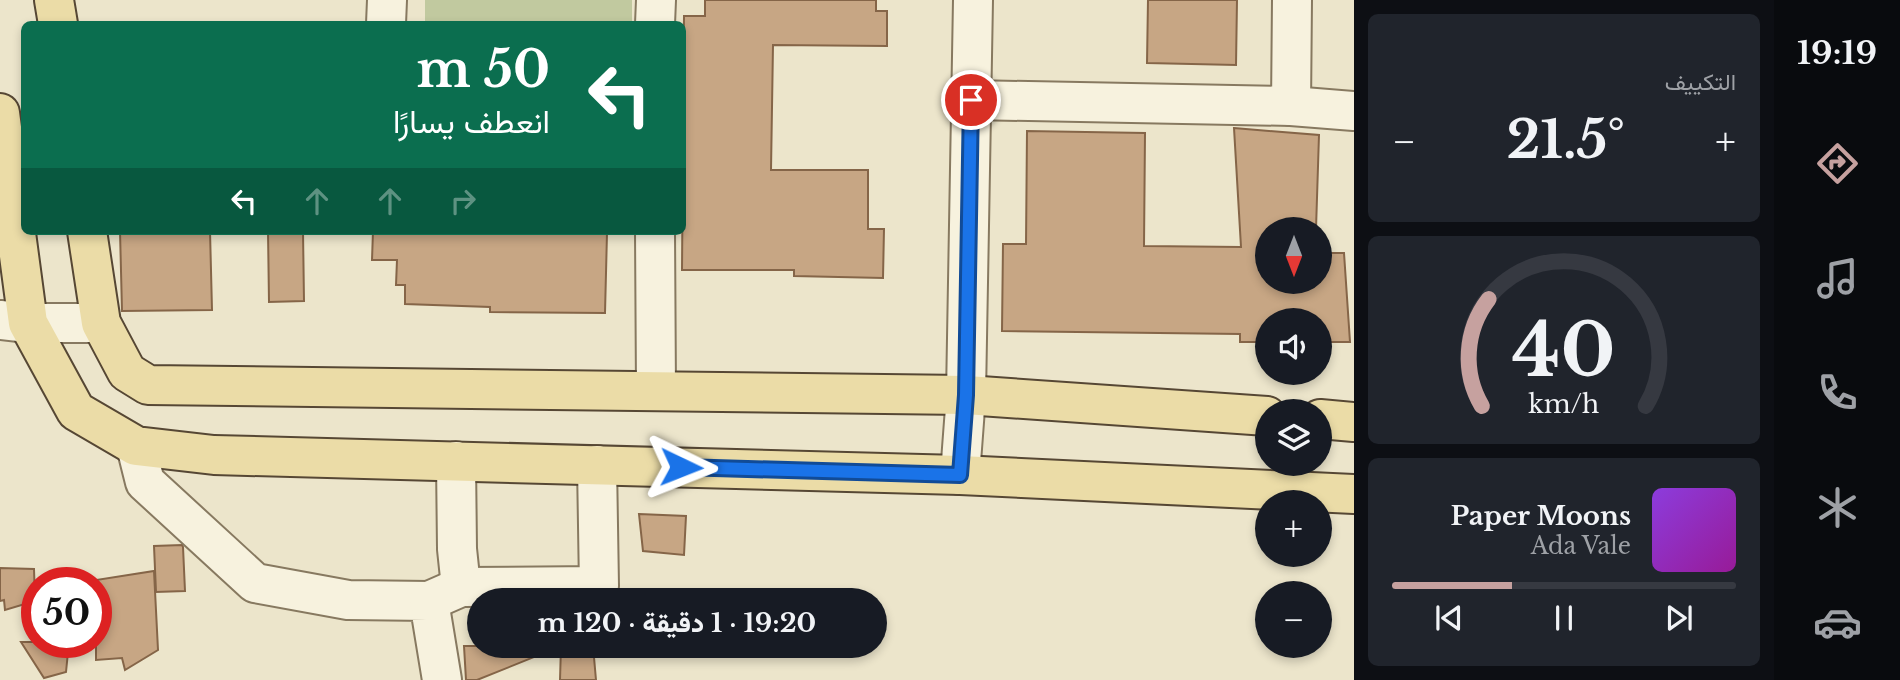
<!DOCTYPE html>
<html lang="ar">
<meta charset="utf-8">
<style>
:root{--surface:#171b24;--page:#20242c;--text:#f1f3f6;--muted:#9ea1a6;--line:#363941;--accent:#c6a19f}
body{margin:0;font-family:"Libre Baskerville",Vazirmatn,serif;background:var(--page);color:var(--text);direction:rtl;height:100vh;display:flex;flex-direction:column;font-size:26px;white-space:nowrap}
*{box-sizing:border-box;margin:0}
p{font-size:23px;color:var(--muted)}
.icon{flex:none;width:38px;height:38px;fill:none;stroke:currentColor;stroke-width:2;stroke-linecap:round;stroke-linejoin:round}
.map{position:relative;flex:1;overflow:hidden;direction:ltr}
.details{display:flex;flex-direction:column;gap:14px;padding:14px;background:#0d0f14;width:420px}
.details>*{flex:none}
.top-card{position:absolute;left:21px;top:21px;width:665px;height:214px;border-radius:10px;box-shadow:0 4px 10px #0003;direction:rtl;background:#0b6e4f;color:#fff;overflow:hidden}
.needle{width:46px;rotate:180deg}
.controls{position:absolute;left:1255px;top:217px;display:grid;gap:14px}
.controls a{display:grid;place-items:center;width:77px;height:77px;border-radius:50%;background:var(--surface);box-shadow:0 4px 10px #0003;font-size:35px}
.speed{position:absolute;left:21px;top:567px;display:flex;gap:14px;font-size:35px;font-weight:700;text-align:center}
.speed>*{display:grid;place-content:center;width:91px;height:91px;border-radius:50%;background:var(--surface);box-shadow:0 4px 10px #0003;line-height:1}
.speed .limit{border:10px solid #d22;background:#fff;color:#111}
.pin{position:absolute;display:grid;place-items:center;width:60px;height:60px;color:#fff;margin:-30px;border:4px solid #fff;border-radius:50%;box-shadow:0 2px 7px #0007}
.me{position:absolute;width:77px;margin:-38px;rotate:92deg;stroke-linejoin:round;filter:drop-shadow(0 0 5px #0008)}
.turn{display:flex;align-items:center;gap:24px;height:147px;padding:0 21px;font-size:32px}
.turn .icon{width:91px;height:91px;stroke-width:2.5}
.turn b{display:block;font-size:49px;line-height:60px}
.lanes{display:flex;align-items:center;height:66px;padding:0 21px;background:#0003;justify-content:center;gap:35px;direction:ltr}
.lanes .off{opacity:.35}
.big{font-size:52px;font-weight:800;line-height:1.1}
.details .widget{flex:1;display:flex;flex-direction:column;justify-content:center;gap:10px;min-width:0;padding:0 24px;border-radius:10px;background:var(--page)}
.details .dial{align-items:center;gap:0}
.dial svg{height:182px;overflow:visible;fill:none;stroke:var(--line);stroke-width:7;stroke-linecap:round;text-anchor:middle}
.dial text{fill:var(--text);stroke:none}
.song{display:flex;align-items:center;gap:21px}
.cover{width:84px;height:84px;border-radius:10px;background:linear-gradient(135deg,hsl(270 70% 55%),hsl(300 70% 35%))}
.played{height:7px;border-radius:4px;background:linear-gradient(90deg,var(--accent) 35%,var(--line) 35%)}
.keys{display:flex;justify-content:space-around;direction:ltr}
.heat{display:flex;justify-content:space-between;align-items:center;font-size:38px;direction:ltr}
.trip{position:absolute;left:467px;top:588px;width:420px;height:70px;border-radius:35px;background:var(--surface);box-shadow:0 4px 10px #0003;font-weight:800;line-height:70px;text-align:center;direction:rtl}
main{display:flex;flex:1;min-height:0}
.tab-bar{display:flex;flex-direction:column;width:126px;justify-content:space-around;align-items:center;background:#090b0e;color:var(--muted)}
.tab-bar .icon{width:49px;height:49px}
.tab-bar .active{color:var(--accent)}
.tab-bar b{font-size:32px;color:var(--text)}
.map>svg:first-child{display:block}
</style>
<main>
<nav class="tab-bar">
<b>19:19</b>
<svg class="icon active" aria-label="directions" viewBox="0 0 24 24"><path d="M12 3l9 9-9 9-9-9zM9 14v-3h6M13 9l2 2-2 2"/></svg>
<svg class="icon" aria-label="music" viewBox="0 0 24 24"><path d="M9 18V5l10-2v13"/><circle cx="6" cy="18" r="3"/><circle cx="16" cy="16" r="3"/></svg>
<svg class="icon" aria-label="phone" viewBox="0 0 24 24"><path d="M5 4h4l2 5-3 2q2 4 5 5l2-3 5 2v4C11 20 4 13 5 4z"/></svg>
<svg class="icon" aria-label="climate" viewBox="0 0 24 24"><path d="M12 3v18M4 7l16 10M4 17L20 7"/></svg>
<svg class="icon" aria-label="car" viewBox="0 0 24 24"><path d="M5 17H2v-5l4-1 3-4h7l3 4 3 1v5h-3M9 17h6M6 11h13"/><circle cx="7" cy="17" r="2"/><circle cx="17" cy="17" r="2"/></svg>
</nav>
<section class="details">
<div class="widget"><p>التكييف</p>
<div class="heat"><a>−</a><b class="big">21.5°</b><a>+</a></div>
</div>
<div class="widget dial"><svg viewBox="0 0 100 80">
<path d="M14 69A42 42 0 1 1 86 69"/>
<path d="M14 69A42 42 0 0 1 17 22" stroke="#c6a19f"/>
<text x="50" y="56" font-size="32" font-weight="700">40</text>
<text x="50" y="72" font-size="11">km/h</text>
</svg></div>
<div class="widget">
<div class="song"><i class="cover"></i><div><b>Paper Moons</b><p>Ada Vale</p></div></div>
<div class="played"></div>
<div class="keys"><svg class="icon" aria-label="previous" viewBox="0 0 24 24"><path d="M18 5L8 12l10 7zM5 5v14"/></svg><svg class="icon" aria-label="pause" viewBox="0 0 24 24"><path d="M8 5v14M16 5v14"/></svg><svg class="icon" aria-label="next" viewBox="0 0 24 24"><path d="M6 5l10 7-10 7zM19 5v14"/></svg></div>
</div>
</section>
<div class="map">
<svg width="1354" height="680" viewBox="0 0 1354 680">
<rect width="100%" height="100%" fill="#ece5cb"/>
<rect fill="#c1c99f" x="425" y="0" width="207" height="24"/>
<g fill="#c7a684" stroke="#856548" stroke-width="2">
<path d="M705 0H876V11H887V46L773 45 771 170H868V229H884L883 278 794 276V270H682L684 16H705Z"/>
<path d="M1148 0H1237L1236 65 1147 63Z"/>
<path d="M1234 128 1319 135 1316 229H1267V282H1320V253H1344L1350 342H1320V320H1267V342H1240V334L1002 331 1003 244H1026L1027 131 1145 133 1144 246 1241 247Z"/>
<path d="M120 231H210L212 310 122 311Z"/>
<path d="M268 231H303L304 301 269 302Z"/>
<path d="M373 231 607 233 605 313 490 312V307L405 304V285H396L397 260H372Z"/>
<path d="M639 514 686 516 684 555 643 551Z"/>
<path d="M182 545 183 547 185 591 156 592 154 546Z"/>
<path d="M0 568 34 569 35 601 5 610 4 600 0 601Z"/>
<path d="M154 571 158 650 125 670 122 658 96 660V580Z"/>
<path d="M21 642H69L66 672 44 678Z"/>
<path d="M464 646H558L559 647 477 680H466Z"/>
<path d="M561 646H593L596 680H560Z"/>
</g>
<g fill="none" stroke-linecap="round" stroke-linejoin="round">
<defs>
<g id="minor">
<path d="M386 24 387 0"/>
<path d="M655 24 656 0"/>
<path d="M971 100 1291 106 1354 111"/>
<path d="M1291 106 1292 0"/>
<path d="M655 231 656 390"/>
<path d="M0 320 28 323H101"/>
<path d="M136 446 145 482 255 583 348 600 429 601 442 680"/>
<path d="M456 461 457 549 461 587"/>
<path d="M960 475 966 395 973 0"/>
<path d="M429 601 461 587 599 586 597 465"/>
</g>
<g id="major">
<path d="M54 0 58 24"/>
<path d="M0 113 28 323 76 411 136 446 214 455 960 475 1354 494"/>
<path d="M87 231 101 323 127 372 148 385 966 395 1267 416"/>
<path d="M1320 419 1354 422"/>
</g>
</defs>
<use href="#minor" stroke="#877960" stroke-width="42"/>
<use href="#major" stroke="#564734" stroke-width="42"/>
<use href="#minor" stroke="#f7f2de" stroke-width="38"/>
<use href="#major" stroke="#ebdca7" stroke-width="38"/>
</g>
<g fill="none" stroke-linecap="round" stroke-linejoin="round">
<defs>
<path id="route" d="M681 467 960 475 966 395 971 100"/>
</defs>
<use href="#route" stroke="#114b97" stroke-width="18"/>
<use href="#route" stroke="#1a73e8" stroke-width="12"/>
</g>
</svg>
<div class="controls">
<a><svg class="needle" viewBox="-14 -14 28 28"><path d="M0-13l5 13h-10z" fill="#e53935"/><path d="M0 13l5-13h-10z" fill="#9ea1a6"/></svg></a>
<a><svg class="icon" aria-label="sound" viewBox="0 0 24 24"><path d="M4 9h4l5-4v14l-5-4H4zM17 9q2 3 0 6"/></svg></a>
<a><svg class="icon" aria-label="layers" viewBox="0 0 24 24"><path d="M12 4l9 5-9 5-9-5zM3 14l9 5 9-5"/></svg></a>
<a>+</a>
<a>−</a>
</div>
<div class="speed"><div class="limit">50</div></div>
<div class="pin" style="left:971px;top:100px;background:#d93025"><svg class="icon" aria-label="arrive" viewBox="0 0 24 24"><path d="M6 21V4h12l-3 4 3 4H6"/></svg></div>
<svg class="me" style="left:681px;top:467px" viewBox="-20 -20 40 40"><path d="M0-17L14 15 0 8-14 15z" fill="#1a73e8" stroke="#fff" stroke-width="4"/></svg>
<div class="trip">19:20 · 1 دقيقة · 120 m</div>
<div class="top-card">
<div class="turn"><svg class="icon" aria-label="left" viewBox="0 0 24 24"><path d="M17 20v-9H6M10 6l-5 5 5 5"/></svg><div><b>50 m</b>انعطف يسارًا</div></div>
<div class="lanes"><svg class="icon" aria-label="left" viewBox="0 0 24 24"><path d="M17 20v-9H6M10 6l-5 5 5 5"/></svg><svg class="icon off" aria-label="ahead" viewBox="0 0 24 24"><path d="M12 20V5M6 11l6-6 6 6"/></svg><svg class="icon off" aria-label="ahead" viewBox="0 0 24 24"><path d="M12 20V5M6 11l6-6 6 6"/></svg><svg class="icon off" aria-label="right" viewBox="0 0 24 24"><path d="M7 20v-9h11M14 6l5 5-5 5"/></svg></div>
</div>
</div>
</main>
